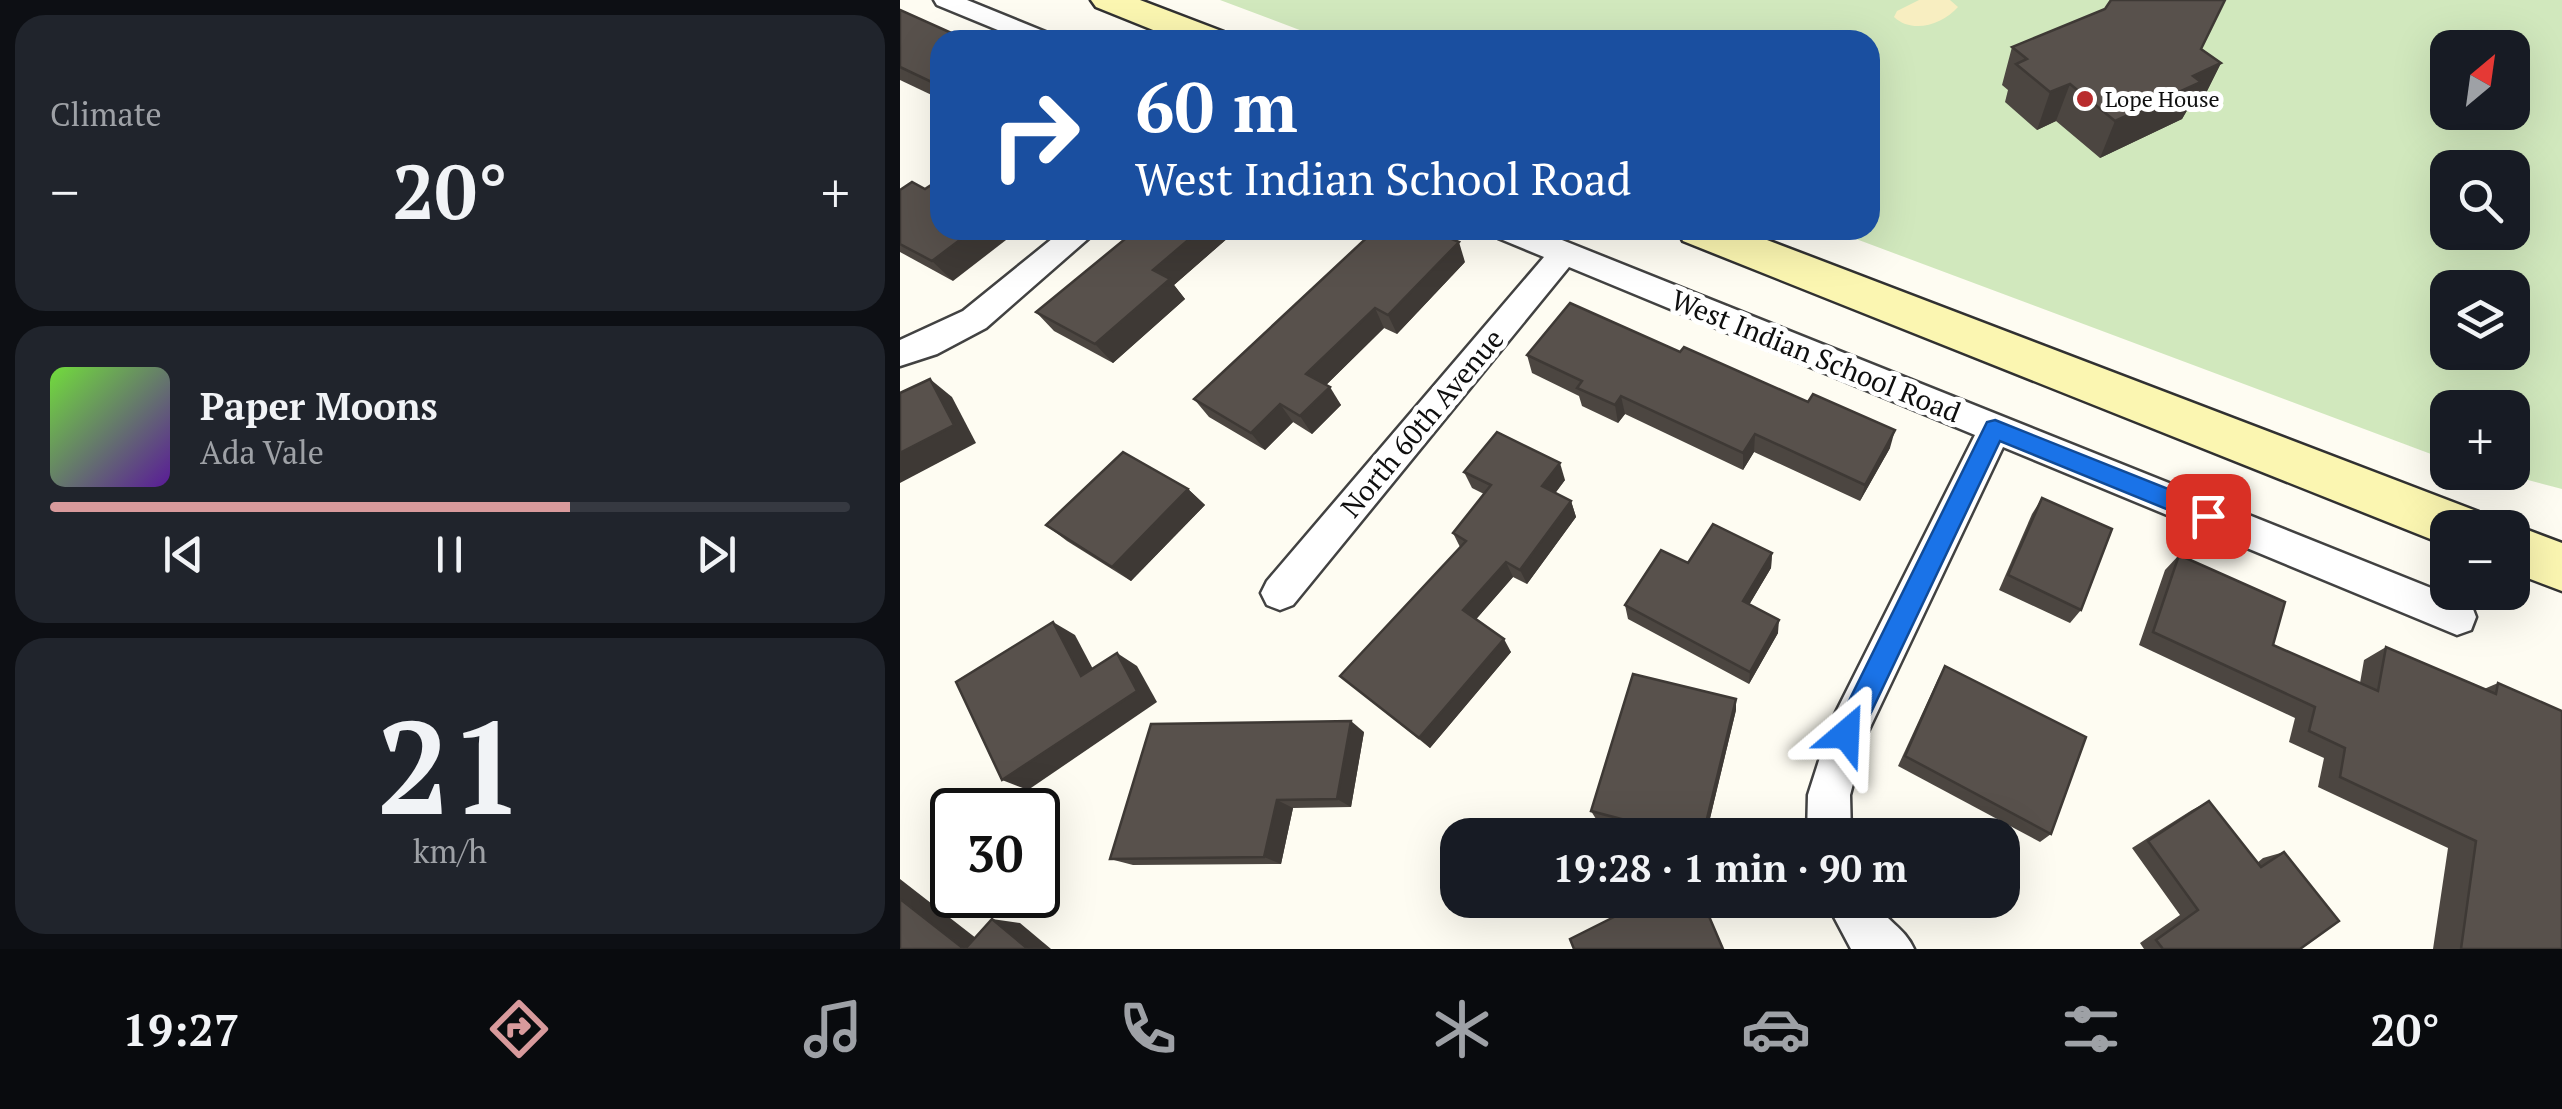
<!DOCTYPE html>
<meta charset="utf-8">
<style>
:root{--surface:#171b24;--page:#20242c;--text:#f1f3f6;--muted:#9ea1a6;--line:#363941;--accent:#d89a9c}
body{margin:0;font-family:"PT Serif",serif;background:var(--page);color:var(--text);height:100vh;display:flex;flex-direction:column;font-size:38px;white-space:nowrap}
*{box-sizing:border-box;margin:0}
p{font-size:32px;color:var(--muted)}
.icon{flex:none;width:55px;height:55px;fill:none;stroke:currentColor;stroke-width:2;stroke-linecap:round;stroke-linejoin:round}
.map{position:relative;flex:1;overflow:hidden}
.sheet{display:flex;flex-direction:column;gap:15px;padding:15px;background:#0d0f14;width:900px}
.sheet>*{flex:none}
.top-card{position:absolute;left:30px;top:30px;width:950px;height:210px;border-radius:30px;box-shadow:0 10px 40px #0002;background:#1a4fa0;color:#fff;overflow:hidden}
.needle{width:65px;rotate:29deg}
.tools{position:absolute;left:1530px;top:30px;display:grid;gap:20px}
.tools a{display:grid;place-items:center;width:100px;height:100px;border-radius:20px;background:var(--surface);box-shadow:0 10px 40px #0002;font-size:50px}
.speed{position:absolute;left:30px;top:788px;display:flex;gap:20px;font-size:50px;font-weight:700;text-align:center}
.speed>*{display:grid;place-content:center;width:130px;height:130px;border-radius:50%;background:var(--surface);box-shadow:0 10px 40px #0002;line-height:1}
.speed .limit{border:5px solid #111;border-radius:15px;background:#fff;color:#111}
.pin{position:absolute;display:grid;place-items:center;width:85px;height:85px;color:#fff;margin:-42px;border-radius:20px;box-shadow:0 5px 15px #0006}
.me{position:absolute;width:110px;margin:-55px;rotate:26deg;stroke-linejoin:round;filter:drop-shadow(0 0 8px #0008)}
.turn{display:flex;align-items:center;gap:35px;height:210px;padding:0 40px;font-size:45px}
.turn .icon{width:130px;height:130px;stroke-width:2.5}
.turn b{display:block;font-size:70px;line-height:85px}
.big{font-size:75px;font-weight:700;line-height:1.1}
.sheet .card{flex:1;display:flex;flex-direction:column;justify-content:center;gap:15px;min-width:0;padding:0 35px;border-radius:30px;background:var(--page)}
.sheet .dial{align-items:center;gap:0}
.dial b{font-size:130px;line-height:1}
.song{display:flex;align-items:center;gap:30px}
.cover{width:120px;height:120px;border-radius:15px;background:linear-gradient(135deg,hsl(100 70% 55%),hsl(270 70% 35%))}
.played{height:10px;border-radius:5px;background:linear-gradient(90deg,var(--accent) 65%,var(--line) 65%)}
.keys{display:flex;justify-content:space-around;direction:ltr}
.heat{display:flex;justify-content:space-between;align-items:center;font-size:55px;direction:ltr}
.trip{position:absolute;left:540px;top:818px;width:580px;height:100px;border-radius:30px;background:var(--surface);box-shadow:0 10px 40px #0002;font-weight:700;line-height:100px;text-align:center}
.menu{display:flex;height:160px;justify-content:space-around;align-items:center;background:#090b0e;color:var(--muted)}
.menu .icon{width:70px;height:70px}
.menu .active{color:var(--accent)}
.menu b{font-size:45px;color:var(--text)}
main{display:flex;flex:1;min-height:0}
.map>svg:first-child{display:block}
</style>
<main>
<section class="sheet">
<div class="card"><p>Climate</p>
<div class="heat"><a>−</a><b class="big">20°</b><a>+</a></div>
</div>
<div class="card">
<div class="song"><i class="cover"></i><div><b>Paper Moons</b><p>Ada Vale</p></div></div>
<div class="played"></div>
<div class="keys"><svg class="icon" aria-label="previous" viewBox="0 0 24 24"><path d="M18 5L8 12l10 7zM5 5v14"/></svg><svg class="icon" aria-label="pause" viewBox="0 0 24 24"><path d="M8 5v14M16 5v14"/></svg><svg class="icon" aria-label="next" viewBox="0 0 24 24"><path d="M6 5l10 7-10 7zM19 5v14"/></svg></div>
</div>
<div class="card dial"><b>21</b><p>km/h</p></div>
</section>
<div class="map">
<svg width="1662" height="949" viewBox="0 0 1662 949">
<rect width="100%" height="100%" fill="#fefcf2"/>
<path fill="#d1e8bd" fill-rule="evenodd" d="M320 0H1662V489L1602 473 1612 472V408H1548L1547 460 932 230H970V40H426ZM1548 48H1612V112H1548ZM1548 168H1612V232H1548ZM1548 288H1612V352H1548Z"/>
<path fill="#f8eec1" d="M1019 0H1050L1058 7C1042 25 1012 34 994 17L997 11Z"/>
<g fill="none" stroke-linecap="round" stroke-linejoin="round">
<defs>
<g id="minor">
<path d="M34 0H67L153 35 157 40H122L37 5Z"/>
<path d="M163 230H198L86 328 37 354 0 366V340L63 311Z"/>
<path d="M593 230H637L1571 604 1576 617 1571 630 1557 635 1103 447 965 738 950 795 951 835H907L908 795 932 720 1075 435 669 267 393 605 380 610 367 605 361 593 367 581 644 257 598 238Z"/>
<path d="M925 900H973C985 920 1005 928 1014 949H951Z"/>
</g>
<g id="secondary">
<path d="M191 0H240L324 32 329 40H278L196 7Z"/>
<path d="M777 230H841L1579 512 1587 528H1548V546L1543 544 783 241Z"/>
<path d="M1612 524 1662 543V591L1612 572V528H1604Z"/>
</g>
</defs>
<use href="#minor" stroke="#424242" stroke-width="5"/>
<use href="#secondary" stroke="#313131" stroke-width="5"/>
<use href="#minor" fill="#fff" fill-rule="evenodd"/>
<use href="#secondary" fill="#fbf6b1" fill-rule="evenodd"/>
</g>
<g fill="#4c4641">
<path d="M0 10 40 40V99L0 80Z"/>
<path d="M1112 47 1302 49 1321 63 1302 101 1289 107 1282 119 1200 158 1156 121 1137 130 1105 102 1108 90 1102 85Z"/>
<path d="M0 190 53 281 0 252Z"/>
<path d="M236 230H337L274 285 285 299 213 363 154 331 136 312Z"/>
<path d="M565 262 497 334 484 328 426 385 441 405 412 434 393 422 365 450 309 417 294 399Z"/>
<path d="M627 355 990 448 960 501 854 452 843 470 725 414 718 423 682 406 679 396 632 373Z"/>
<path d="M564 472 665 480 655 493 671 501 676 517 627 584 613 577 576 619 611 652 530 748 440 676 560 547 553 533 584 494 572 488Z"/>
<path d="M288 489 305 505 231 581 167 541 146 525Z"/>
<path d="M1142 498 1181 610 1170 623 1099 590 1132 514Z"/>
<path d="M872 553 871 568 849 605 878 633 849 684 728 619 725 605 788 563Z"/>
<path d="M1279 555 1373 645 1460 683 1464 660 1486 647 1584 689 1598 683 1662 949H1533L1548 848 1418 787 1424 758 1389 742 1395 718 1239 645 1265 570Z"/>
<path d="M1045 666 1151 834 1140 842 998 766 1038 679Z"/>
<path d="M836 710 806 835H756L696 819 691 811Z"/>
<path d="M464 732 451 807 393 808 381 864 233 865 210 859Z"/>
<path d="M1309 801 1357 863 1363 858 1384 852 1400 949H1244L1240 943 1280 915 1232 848 1292 810Z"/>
</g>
<g fill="#3e3935">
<path d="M1321 63 1302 101 1289 107 1282 119 1200 158 1215 121 1293 76Z"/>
<path d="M1170 84 1156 121 1137 130 1150 92Z"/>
<path d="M73 230H119L53 281 32 261Z"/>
<path d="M300 230H337L274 285 285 299 213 363 195 344 253 270Z"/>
<path d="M559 242 565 262 497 334 488 315Z"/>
<path d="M475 308 484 328 418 393 406 374Z"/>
<path d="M30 379 52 397 76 443 0 483V453Z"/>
<path d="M430 387 441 405 412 434 400 416Z"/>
<path d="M721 396 725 414 718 423 715 405Z"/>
<path d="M380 404 393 422 365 450 351 433Z"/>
<path d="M995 430 990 448 960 501 965 485Z"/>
<path d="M855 434 854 452 843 470V453Z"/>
<path d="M660 463 665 480 648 503 642 486Z"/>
<path d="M288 489 305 505 231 581 212 567Z"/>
<path d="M671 501 676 517 627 584 620 570Z"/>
<path d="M872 553 871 568 843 615V601Z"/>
<path d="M606 562 613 577 572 624 563 610Z"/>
<path d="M879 620 878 633 849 684 850 672Z"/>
<path d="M153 622 175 635 203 688 181 676Z"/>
<path d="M604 639 611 652 530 748 519 738Z"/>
<path d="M217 653 237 666 257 702 128 790 102 780Z"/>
<path d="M836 699V710L806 835H803Z"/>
<path d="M451 721 464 732 451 807 437 799Z"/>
<path d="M377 800 393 808 381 864 364 857Z"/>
<path d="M0 879 90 949H64L0 899Z"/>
<path d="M92 919 120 923 151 949H128Z"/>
</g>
<g fill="#58514c" stroke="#3e3935" stroke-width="2.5">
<path d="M1211 0H1325L1301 49 1321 63 1293 76 1301 82 1215 121 1170 84 1150 92 1116 64 1127 59 1112 47 1205 9Z"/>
<path d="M0 10 67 40H40V86L0 67Z"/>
<path d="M40 179V230H73L32 261 0 244V190L12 182 25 189Z"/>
<path d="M236 230H300L253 270 270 279 195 344 136 312Z"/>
<path d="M475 230H531L559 242 488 315 475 308 406 374 430 387 400 416 380 404 351 433 294 399Z"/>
<path d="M670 303 780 352 784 347 908 402 913 394 995 430 965 485 855 434 843 453 721 396 715 405 677 388 682 381 627 355Z"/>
<path d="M30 379 54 425 0 453V393Z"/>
<path d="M597 432 660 463 642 486 671 501 620 570 606 562 563 610 604 639 519 738 440 676 566 541 553 533 591 485 564 472Z"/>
<path d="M223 452 288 489 212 567 146 525Z"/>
<path d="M1142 498 1212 529 1181 610 1108 575Z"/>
<path d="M813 524 872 553 843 601 879 620 850 672 725 605 761 550 788 563Z"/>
<path d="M1279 555 1385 602 1373 645 1478 691 1486 647 1596 694 1598 683 1662 711V949H1561L1576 841 1440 777 1445 748 1409 731 1415 707 1253 632Z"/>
<path d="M153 622 181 676 217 653 237 691 102 780 56 682Z"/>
<path d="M1045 666 1186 737 1151 834 1005 756Z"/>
<path d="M733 674 836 699 803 835H782L691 811Z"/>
<path d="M451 721 437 799 377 800 364 857 210 859 251 724Z"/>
<path d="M1309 801 1361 867 1384 852 1439 921 1400 949H1263L1256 940 1298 910 1248 841Z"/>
<path d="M0 899 64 949H0Z"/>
<path d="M748 900H802L823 949H674L670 939Z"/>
<path d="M92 919 128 949H65Z"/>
</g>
<path fill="#1a73e8" stroke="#114b97" stroke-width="2.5" d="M1095 420 1316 508 1320 516 1316 523 1308 526 1100 441 956 744 946 748 937 744 933 734 937 725 1087 422Z"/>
<circle fill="#b92d2e" stroke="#fff" stroke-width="4" cx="1185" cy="99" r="10"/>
<g text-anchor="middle" stroke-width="10" stroke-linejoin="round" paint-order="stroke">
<g font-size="22" fill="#0f0f0f" stroke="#fff" text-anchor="start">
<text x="1205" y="107">Lope House</text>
</g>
<g font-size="28" fill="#0f0f0f" stroke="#fff">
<text transform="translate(916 356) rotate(22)" y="10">West Indian School Road</text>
<text transform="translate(522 423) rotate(-50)" y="10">North 60th Avenue</text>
</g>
</g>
</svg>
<div class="tools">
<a><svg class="needle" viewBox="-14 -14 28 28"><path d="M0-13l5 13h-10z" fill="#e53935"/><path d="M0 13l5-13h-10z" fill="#9ea1a6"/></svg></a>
<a><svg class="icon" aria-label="search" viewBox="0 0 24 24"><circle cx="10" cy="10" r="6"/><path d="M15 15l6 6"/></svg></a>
<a><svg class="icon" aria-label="layers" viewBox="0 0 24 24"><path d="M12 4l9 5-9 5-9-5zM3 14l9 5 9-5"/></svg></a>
<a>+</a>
<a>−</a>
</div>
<div class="speed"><div class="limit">30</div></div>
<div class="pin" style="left:1308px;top:516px;background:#d93025"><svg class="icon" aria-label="arrive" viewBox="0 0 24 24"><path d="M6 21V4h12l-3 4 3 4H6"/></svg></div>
<svg class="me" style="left:946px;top:734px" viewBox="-20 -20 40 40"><path d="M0-17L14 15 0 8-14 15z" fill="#1a73e8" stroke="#fff" stroke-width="4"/></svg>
<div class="trip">19:28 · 1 min · 90 m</div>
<div class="top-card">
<div class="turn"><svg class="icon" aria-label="right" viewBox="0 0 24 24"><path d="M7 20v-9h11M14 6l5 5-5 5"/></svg><div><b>60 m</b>West Indian School Road</div></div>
</div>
</div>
</main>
<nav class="menu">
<b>19:27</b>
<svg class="icon active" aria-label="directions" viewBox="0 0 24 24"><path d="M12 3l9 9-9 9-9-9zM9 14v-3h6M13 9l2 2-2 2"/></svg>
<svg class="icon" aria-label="music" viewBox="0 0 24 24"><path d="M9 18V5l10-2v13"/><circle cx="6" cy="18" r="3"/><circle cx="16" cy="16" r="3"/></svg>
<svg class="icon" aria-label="phone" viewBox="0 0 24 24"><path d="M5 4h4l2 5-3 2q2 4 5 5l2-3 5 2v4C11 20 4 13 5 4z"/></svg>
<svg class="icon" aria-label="climate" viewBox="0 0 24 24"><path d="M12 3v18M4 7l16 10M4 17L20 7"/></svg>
<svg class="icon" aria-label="car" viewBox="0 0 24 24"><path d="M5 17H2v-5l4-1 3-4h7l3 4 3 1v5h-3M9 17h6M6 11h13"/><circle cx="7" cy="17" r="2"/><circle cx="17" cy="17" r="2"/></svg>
<svg class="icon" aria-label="filters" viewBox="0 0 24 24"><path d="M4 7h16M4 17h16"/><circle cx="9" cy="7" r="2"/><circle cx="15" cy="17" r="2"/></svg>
<b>20°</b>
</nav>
